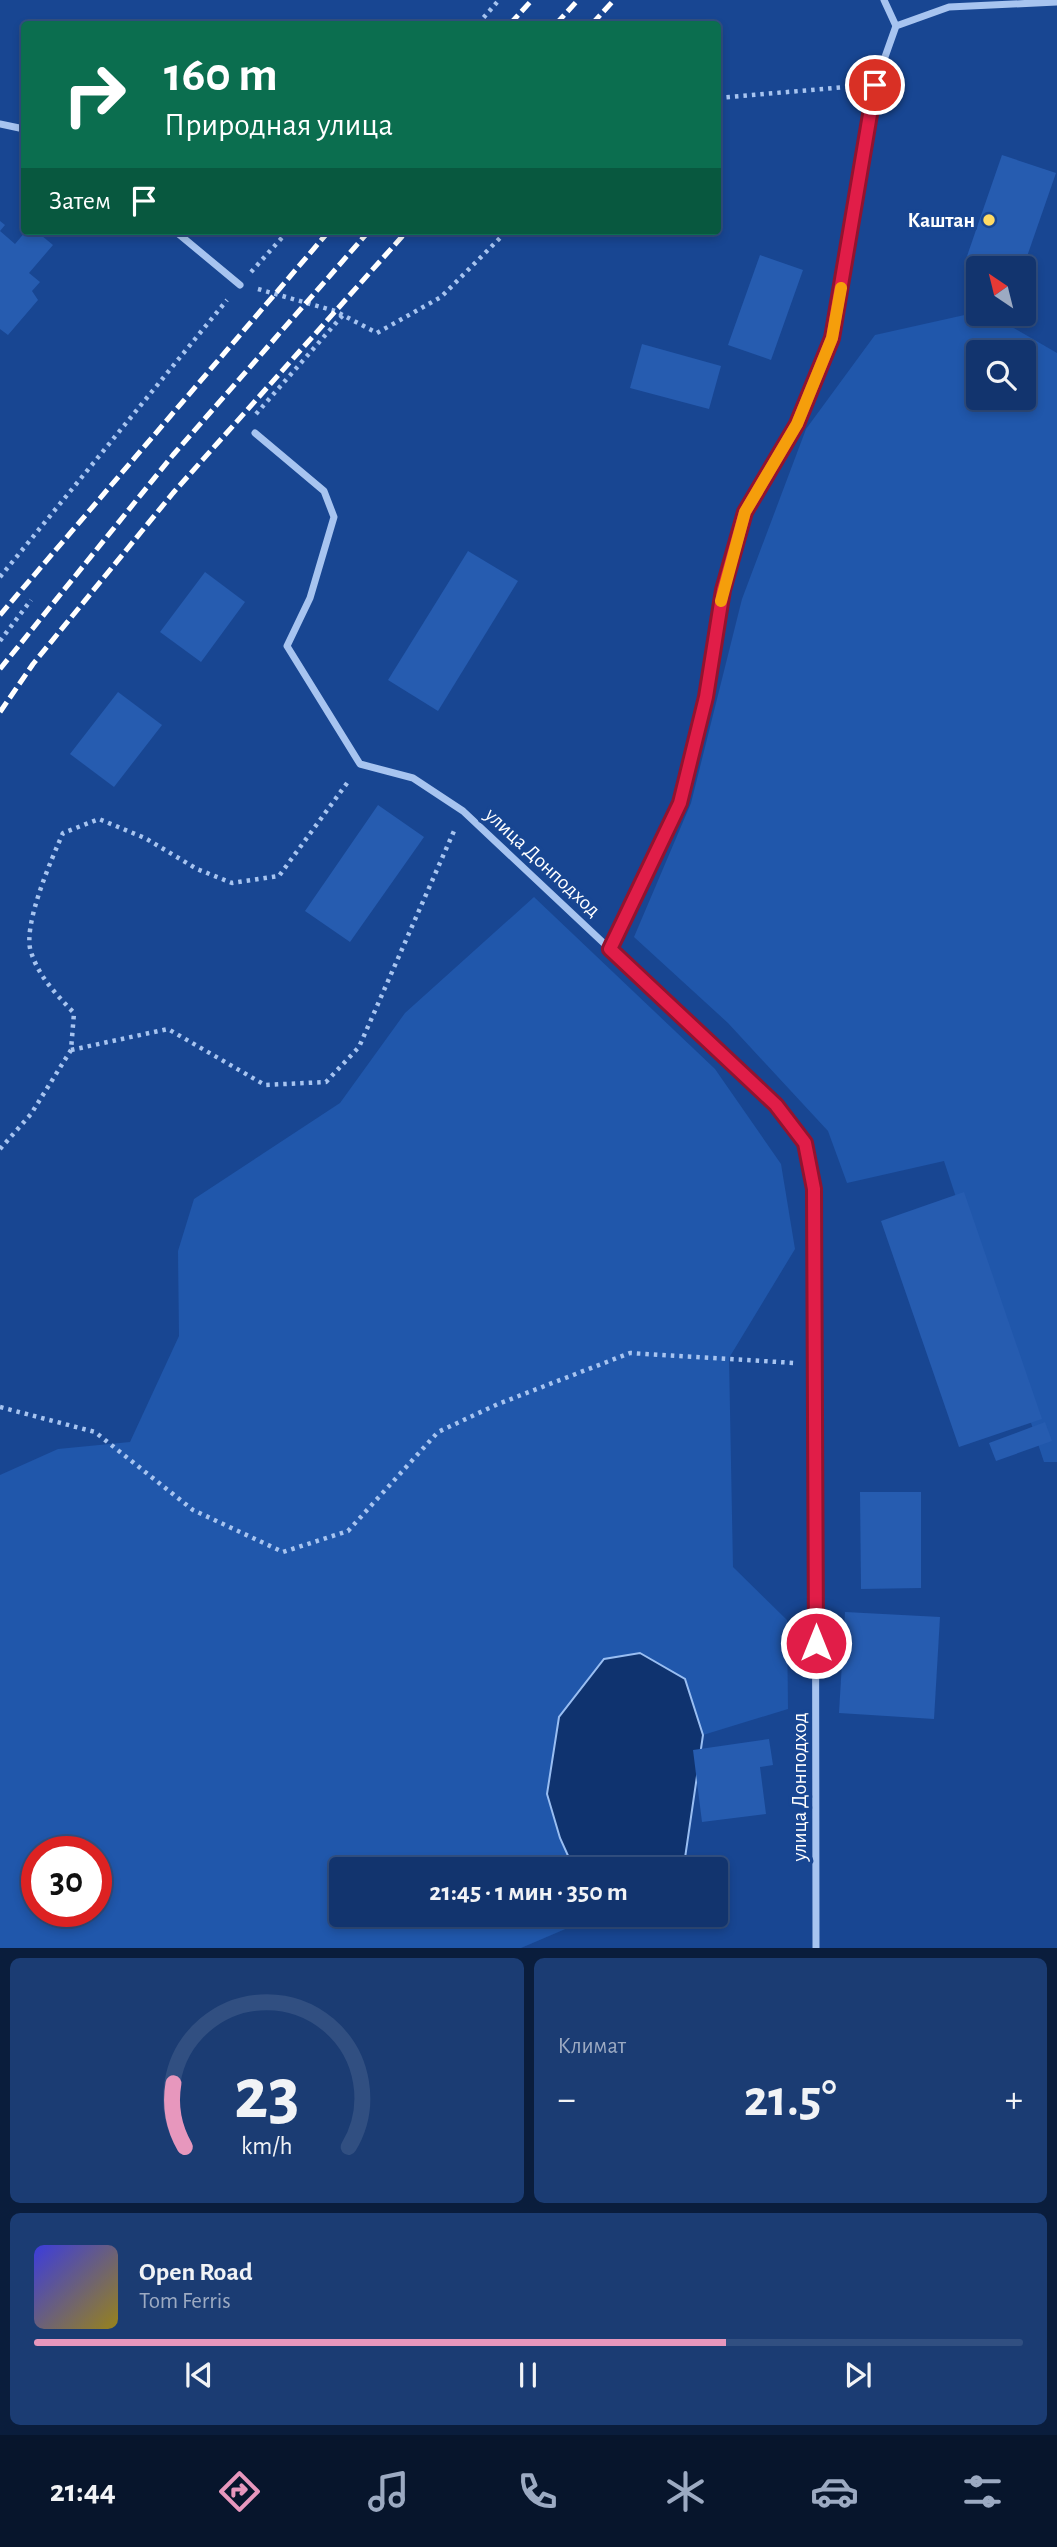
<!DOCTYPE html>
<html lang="ru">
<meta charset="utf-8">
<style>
:root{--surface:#12346e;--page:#1b3c73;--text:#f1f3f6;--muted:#9caac2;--line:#314f81;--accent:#e797bd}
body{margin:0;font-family:"Alegreya Sans",sans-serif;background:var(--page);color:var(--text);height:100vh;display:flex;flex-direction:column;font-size:26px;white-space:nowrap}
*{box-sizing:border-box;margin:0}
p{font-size:23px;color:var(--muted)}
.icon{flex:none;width:38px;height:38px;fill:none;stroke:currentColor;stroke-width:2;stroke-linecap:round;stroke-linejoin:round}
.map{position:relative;height:1948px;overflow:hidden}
.sheet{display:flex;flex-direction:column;gap:10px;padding:10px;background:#0a1d3c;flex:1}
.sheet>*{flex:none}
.guide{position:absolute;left:21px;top:21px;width:700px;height:214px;border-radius:7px;box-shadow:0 4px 10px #0003,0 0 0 2px var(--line);background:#0b6e4f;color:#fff;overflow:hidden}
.needle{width:46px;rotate:325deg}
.fabs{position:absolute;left:966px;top:256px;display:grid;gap:14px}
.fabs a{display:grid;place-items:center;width:70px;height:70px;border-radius:7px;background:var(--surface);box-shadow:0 4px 10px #0003,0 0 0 2px var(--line);font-size:35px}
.speed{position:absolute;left:21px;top:1836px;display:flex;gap:14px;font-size:35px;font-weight:700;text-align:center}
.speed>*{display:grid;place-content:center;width:91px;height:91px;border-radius:50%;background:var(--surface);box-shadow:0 4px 10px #0003,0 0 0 2px var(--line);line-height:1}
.speed .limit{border:10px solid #d22;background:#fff;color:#111}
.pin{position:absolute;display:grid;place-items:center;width:60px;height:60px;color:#fff;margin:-30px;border:4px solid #fff;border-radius:50%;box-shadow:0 2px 7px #0007}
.me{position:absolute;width:77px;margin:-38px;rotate:0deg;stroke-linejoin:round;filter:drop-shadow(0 0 5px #0008)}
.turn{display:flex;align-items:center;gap:24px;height:147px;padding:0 28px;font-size:32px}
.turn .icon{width:91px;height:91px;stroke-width:2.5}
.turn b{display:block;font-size:49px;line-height:60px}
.then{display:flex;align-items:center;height:66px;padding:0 28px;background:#0003;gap:14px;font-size:26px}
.big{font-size:52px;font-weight:700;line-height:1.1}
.sheet .card{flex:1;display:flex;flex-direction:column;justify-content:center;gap:10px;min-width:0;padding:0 24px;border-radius:10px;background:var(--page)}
.sheet .dial{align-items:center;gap:0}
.dial svg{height:182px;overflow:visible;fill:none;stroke:var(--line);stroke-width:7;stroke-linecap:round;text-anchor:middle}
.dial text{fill:var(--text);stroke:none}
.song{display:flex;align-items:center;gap:21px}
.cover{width:84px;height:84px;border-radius:10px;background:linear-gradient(135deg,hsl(240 70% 55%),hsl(50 70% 35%))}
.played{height:7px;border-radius:4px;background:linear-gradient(90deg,var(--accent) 70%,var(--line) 70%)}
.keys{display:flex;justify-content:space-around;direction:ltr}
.heat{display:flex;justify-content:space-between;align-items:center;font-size:38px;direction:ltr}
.sheet .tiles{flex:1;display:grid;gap:10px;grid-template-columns:1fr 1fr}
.card:last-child{grid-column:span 2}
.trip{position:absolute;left:329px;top:1857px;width:399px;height:70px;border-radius:7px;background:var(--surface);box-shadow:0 4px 10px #0003,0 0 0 2px var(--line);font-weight:700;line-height:70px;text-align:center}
.tabs{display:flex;height:112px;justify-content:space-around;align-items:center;background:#07152c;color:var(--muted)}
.tabs .icon{width:49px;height:49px}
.tabs .active{color:var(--accent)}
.tabs b{font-size:32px;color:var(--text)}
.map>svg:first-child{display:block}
</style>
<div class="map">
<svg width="1057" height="1949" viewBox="0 0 1057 1949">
<rect width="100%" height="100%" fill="#184692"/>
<g fill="#2057ab" fill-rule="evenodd">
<path d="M978 312 988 313 1057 353V1462H1044L944 1161 847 1183 828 1131 728 1023 634 937 691 803 742 599 806 429 875 335ZM978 352H1024V397H978Z"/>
<path d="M534 897 715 1069 781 1164 795 1249 729 1358 733 1567 787 1620 788 1709 703 1735 685 1679 560 1838 574 1869H341V1914L598 1915 521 1948H0V1475L58 1449 130 1442 179 1336 178 1251 194 1199 340 1103 405 1013ZM37 1852H96V1911H37Z"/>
</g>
<path fill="#0f336f" stroke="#99bef2" stroke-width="2" d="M640 1653 685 1679 703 1735 685 1858 672 1869H574L560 1838 547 1794 559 1717 604 1659Z"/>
<g fill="#265cb0">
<path d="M1002 155 1056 173 1023 268H990L966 259Z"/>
<path d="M0 221 5 225 0 231 15 244 26 231H36L53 245 29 273 40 282 32 291 38 300 8 335 0 329Z"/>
<path d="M760 255 803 270 771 360 728 345Z"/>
<path d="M642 344 721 366 709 409 630 388Z"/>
<path d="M468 551 518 581 438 711 388 680Z"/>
<path d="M205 572 245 602 201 662 160 632Z"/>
<path d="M118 692 162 725 114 787 70 754Z"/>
<path d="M378 805 424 837 350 942 305 911Z"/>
<path d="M964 1192 1042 1419 959 1447 881 1221Z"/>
<path d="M1045 1422 1052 1441 996 1461 989 1443Z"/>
<path d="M860 1492H921V1588L861 1589Z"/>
<path d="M845 1612 940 1617 934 1719 839 1713Z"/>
<path d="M769 1739 773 1765 760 1767 766 1814 702 1822 693 1750Z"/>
</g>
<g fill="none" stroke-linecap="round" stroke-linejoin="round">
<g stroke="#a7c4f0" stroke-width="4.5" stroke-dasharray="3.5 5" stroke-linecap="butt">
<path d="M478 24 499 0"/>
<path d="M718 98 857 86"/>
<path d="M251 272 288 231"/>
<path d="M258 289 335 311 377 333 441 297 507 231"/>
<path d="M256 414 343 315"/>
<path d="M0 577 227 300"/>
<path d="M0 641 31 600"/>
<path d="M71 1050 168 1029 265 1085 326 1082 359 1047 454 831"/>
<path d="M0 1149 31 1114 71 1050 74 1013C56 994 39 977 31 952 22 926 52 858 63 833L99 819 145 838 197 869 232 883 279 876 350 779"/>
<path d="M0 1407 95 1432 193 1510 283 1552 348 1531 438 1432 498 1404 630 1353 795 1363"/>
</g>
<g stroke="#a7c4f0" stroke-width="7">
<path d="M884 0 896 26"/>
<path d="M0 124 24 129"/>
<path d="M175 231 240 285"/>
<path d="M255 433 324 491 334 517 310 598 287 646 360 764 413 778 463 811 776 1105 805 1143 815 1189 816 1949"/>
<path d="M610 949 680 803 706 697 723 590 745 512 797 424 832 338 875 85 896 26 949 7 1057 2"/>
</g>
<g stroke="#fff" stroke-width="5" stroke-dasharray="12 5" stroke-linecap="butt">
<path d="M510 24 532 0"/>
<path d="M556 24 578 0"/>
<path d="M592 24 614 0"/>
<path d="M0 615 329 231"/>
<path d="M0 669 173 455 369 231"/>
<path d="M0 712 33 664 173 493 407 231"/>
</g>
</g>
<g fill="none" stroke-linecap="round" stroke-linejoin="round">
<defs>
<path id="route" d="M816 1643 814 1189 805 1143 776 1105 610 949 680 803 706 697 723 590 745 512 797 424 832 338 875 85"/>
</defs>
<use href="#route" stroke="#92132f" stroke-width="18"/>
<use href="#route" stroke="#e11d48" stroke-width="12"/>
<path stroke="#f59e0b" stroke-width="12" d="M721 601 745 512 797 424 832 338 841 288"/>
</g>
<circle fill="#ffdb65" stroke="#184692" stroke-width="2.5" cx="989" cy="220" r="7"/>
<g text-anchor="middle" stroke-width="7" stroke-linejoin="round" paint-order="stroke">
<g font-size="21" font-weight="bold" fill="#fff" stroke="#184692" text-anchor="end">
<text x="975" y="227">Каштан</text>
</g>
<g font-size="21" fill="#fff" stroke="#184692">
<text transform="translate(543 862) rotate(43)" y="7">улица Донподход</text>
<text transform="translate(799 1787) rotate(-90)" y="7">улица Донподход</text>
</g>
</g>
</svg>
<div class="fabs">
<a><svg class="needle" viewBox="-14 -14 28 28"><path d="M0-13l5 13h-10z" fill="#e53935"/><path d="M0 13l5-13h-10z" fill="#9caac2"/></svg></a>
<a><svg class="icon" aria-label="search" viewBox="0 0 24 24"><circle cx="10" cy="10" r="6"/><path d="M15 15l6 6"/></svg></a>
</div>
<div class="speed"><div class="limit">30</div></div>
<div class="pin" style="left:875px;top:85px;background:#d93025"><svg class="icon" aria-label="arrive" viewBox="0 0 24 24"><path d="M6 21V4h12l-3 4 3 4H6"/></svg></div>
<svg class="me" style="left:816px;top:1643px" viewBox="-20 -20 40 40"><circle r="17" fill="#e11d48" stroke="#fff" stroke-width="3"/><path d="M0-11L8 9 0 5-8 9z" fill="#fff"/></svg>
<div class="trip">21:45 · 1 мин · 350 m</div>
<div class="guide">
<div class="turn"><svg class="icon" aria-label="right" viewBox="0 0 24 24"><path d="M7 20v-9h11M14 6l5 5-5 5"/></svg><div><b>160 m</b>Природная улица</div></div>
<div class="then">Затем<svg class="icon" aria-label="arrive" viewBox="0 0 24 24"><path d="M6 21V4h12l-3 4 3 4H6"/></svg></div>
</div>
</div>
<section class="sheet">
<div class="tiles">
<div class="card dial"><svg viewBox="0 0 100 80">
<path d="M14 69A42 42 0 1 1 86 69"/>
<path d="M14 69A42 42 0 0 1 9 41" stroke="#e797bd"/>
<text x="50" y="56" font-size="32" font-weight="700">23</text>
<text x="50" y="72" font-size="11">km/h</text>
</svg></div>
<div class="card"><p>Климат</p>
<div class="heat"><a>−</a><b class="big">21.5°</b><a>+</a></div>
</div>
<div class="card">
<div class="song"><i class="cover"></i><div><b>Open Road</b><p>Tom Ferris</p></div></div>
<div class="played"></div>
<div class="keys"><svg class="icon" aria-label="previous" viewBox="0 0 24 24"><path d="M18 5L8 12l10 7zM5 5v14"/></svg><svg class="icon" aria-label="pause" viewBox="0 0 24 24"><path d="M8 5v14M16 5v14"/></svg><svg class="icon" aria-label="next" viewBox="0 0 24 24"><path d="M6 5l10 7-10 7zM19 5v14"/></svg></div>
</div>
</div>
</section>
<nav class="tabs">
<b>21:44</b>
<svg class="icon active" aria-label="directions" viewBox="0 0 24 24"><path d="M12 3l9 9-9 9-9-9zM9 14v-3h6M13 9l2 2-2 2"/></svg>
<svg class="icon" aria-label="music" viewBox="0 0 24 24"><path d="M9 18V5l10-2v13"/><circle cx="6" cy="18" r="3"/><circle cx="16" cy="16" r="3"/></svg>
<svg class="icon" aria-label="phone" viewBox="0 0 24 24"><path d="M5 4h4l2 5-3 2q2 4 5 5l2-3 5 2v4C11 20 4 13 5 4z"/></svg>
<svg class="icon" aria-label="climate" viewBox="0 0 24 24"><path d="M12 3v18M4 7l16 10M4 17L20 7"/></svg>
<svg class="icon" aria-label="car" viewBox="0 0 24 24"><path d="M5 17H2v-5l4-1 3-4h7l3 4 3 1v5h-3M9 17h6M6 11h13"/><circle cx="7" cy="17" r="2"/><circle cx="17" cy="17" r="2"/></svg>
<svg class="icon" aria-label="filters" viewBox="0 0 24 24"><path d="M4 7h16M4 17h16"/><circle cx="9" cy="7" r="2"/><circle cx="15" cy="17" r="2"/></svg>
</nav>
